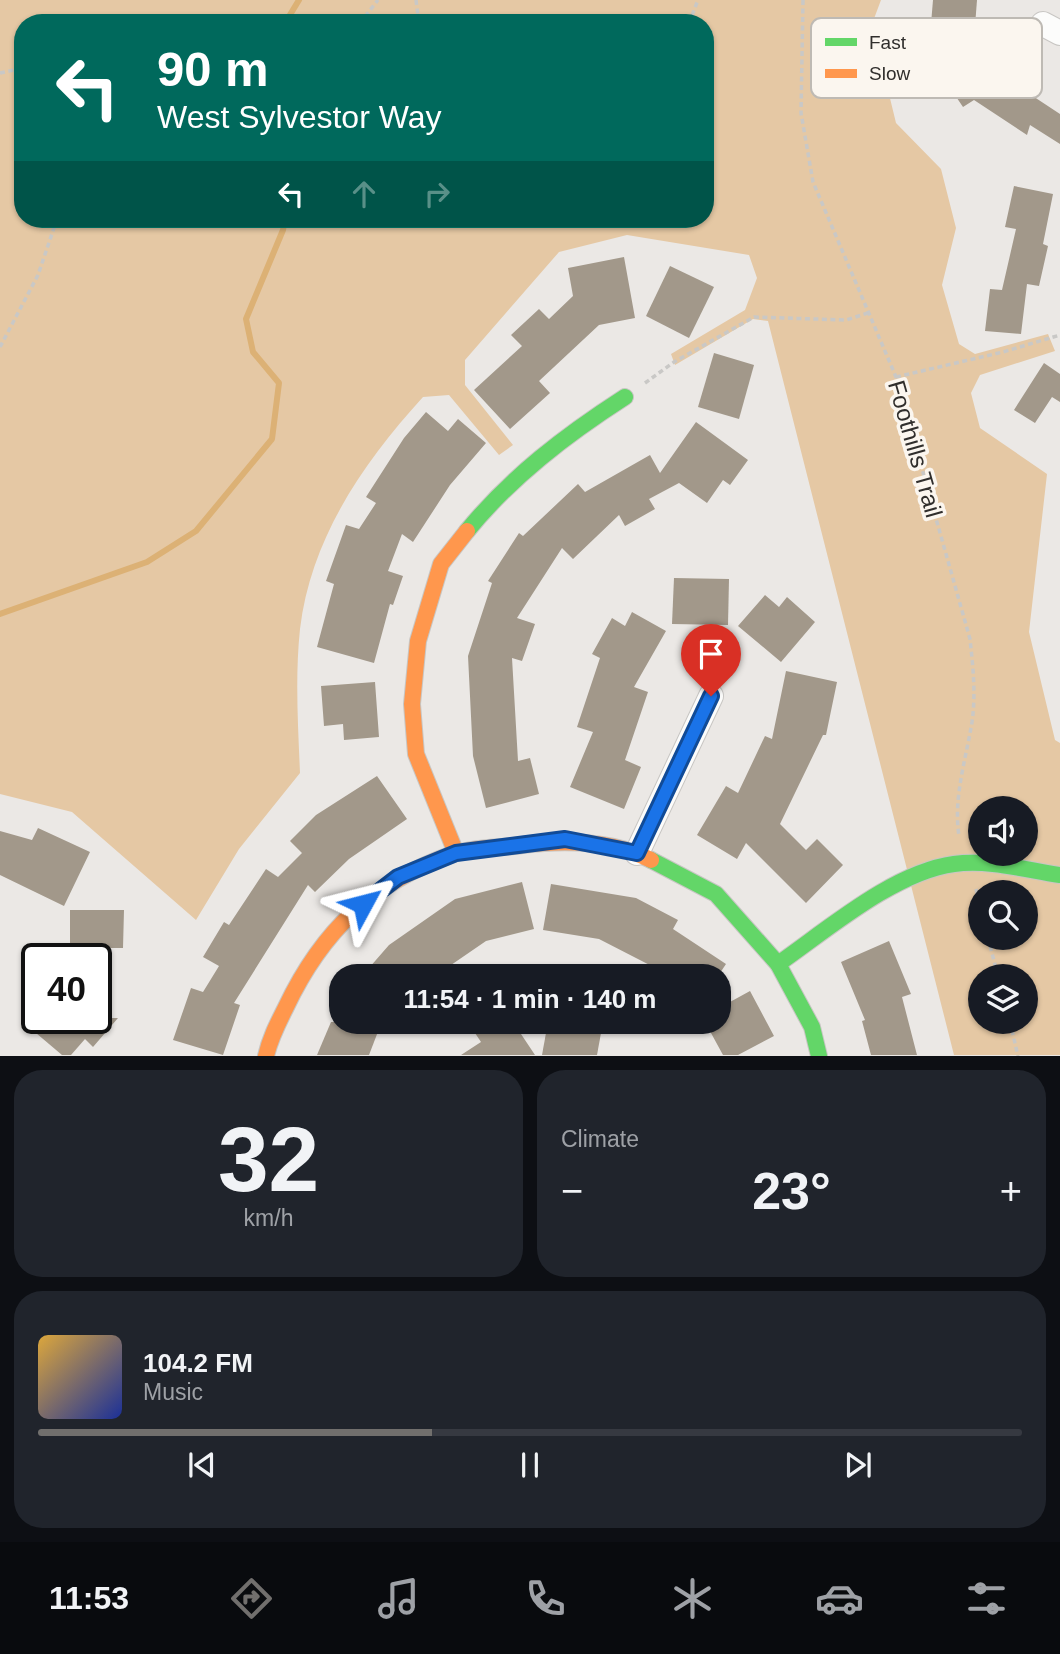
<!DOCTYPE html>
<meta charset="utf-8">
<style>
:root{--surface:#171b24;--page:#20242c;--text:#f1f3f6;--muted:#9ea1a6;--line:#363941;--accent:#716f6d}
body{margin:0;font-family:Arial,sans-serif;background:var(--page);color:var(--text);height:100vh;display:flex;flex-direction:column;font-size:26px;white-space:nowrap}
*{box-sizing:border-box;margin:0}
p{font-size:23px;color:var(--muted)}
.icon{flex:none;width:38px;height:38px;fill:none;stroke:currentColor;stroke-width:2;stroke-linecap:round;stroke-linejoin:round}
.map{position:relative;height:1056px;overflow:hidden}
.side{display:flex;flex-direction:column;gap:14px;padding:14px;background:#0d0f14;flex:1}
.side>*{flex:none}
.top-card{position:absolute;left:14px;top:14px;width:700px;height:214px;border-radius:28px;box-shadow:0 2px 5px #0004;background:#00695c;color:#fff;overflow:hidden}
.tools{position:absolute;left:968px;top:796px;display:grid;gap:14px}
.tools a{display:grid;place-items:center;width:70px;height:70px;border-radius:50%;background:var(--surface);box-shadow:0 2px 5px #0004;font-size:35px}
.speed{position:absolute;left:21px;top:943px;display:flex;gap:14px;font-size:35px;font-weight:700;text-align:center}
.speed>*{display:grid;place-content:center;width:91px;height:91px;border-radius:50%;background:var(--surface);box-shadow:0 2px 5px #0004;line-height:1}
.speed .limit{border:4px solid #111;border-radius:10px;background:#fff;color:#111}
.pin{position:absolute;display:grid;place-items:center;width:60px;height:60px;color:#fff;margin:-72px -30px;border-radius:50% 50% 50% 0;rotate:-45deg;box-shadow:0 0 7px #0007}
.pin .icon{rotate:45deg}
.me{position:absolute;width:77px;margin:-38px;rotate:52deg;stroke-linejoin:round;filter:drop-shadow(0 0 5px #0008)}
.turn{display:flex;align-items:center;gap:24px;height:147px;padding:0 28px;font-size:32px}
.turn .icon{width:91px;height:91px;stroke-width:2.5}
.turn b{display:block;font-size:49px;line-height:60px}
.lanes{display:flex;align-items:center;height:66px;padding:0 28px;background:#0003;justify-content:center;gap:35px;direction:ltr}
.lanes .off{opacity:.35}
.big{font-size:52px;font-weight:800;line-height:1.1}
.side .tile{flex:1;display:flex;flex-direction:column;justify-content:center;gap:10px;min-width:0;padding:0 24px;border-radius:28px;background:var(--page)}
.side .dial{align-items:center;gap:0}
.dial b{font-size:91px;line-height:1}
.song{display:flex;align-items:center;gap:21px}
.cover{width:84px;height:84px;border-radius:10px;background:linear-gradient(135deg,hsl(40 70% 55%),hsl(230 70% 35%))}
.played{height:7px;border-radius:4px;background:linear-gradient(90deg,var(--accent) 40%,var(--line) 40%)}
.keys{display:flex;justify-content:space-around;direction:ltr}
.heat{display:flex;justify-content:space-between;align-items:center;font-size:38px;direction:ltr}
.side .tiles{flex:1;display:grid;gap:14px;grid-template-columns:1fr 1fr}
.tile:last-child{grid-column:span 2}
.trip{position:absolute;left:329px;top:964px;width:402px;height:70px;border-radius:28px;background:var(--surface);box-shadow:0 2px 5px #0004;font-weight:800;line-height:70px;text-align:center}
.tabs{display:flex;height:112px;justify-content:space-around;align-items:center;background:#090b0e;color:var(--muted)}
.tabs .icon{width:49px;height:49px}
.tabs .on{color:var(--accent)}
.tabs b{font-size:32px;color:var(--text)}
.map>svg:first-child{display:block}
</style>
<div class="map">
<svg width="1060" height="1056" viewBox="0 0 1060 1056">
<rect width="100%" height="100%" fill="#ebe8e5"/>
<path fill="#e5c8a4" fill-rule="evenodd" d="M0 0H881L872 24 896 123 941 169 956 228 942 285 959 344 975 354 1048 334 1055 351 980 375 971 393 980 428 1047 474 1029 632 1055 740 1060 743V1055H954L768 321 753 319 675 365 671 354 745 310 757 278 749 255 627 235 559 252 465 360V385L513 445 499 455 449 395 423 397C363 463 311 538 300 629 295 677 298 725 300 773L239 849 196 920 72 812 0 794ZM23 23H705V219H23ZM980 808H1026V854H980ZM980 892H1026V938H980ZM980 976H1026V1022H980Z"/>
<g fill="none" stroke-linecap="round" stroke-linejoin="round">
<g stroke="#dcb175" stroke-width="6">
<path d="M285 23 299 0"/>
<path d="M0 614 147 562 196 531 272 439 279 383 253 352 246 319 283 230 285 219"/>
</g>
</g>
<g fill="#a2988a">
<path d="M933 0H977L974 39 930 36Z"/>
<path d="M972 52 1001 96 1010 81 1060 114V144L1030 125 1027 135 974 100 963 107 940 73Z"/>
<path d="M1014 186 1053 194 1043 244 1048 246 1039 286 1027 284 1021 334 985 331 990 289 1002 290 1016 229 1005 227Z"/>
<path d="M624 257 635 318 599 325 539 381 550 393 510 429 474 390 522 346 511 335 539 309 549 319 573 296 568 268Z"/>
<path d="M670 266 714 287 689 338 646 316Z"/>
<path d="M714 353 754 365 739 419 698 407Z"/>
<path d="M1044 363 1060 374V402L1052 397 1035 423 1014 410Z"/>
<path d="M426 412 448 431 458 419 486 443 450 485 413 542 402 534 388 571 403 576 393 605 390 604 374 663 317 647 334 584 326 581 346 525 359 529 376 503 366 497 404 438Z"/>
<path d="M696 422 748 460 730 485 723 480 707 503 679 483 649 499 655 509 625 526 619 515 573 559 562 548 517 618 535 624 522 661 512 658 518 761 530 758 539 794 486 808 473 756 468 656 492 583 488 581 519 533 523 536 578 484 585 492 650 455 660 473Z"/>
<path d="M674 578 729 579 728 625 672 624Z"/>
<path d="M765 595 779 607 787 597 815 622 781 662 738 626Z"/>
<path d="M632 612 666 631 634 687 648 692 625 760 641 767 624 809 570 787 593 732 577 727 600 658 592 654 612 618 625 626Z"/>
<path d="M786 671 837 682 826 735H823L780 824 806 850 817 839 843 865 806 903 746 843 737 859 697 835 726 786 738 793 765 736 772 739Z"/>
<path d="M375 682 379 737 344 740 343 724 324 726 321 686Z"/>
<path d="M377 776 407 819 349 859 315 892 308 885 234 1003 240 1005 223 1055 173 1040 191 988 203 992 219 966 203 957 224 922 229 925 266 869 278 877 302 853 290 841 316 815Z"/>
<path d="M38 828 90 852 64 906 0 875V831L32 840Z"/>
<path d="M522 882 534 929 486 941 435 976H362L389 945 455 899Z"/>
<path d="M551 884 636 898 678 920 673 929 726 964 718 976H671L599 939 543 930Z"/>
<path d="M70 910H124L123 948H106V959H70Z"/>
<path d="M889 941 911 994 902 997 917 1055H871L862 1021 865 1020 841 962Z"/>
<path d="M750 991 774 1036 738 1055H723L705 1022H719V1008Z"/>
<path d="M48 1018H118L93 1047 85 1039 71 1055H62L36 1033Z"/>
<path d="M331 1022H361L379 1029 369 1055H317Z"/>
<path d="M484 1022H513L535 1055H461L481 1042 473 1030Z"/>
<path d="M548 1022H603L597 1055H542Z"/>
</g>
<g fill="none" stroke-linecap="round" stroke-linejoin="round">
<defs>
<g id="street">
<path d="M1043 24 1060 33"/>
<path d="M637 853 711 696"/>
</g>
<g id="fast">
<path d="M467 531C511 477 566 435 625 397"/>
<path d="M651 860 716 894 778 964 812 1027 819 1056"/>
<path d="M778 964C827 930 894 872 954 864 988 859 1026 870 1060 875"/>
</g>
<g id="slow">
<path d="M456 853 416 754 412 704 418 641 441 564 467 531"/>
<path d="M266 1056C270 1038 278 1023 286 1007 322 931 373 882 453 854 474 847 500 848 522 845 564 840 612 840 651 860"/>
</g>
</defs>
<use href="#street" stroke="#c8c6c3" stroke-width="26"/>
<use href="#fast" stroke="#c8c6c3" stroke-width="18"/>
<use href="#slow" stroke="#c8c6c3" stroke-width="18"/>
<g stroke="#c9c8c6" stroke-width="3.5" stroke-dasharray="5 3.5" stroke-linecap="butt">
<path d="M416 0 419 23"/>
<path d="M803 0 801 113 813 182 896 377 970 639C973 667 976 694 972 722 966 759 953 798 959 836"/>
<path d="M360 23 378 0"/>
<path d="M689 23 698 0"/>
<path d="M0 73 23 68"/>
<path d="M0 347 38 275 57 219"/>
<path d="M896 377 1003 352 1060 335"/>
<path d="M645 383 674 362 754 317 846 320 868 313"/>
<path d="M976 889 980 905"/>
<path d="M988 938 998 976"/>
<path d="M1010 1022 1018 1056"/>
</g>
<use href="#street" stroke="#fcfcfb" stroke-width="24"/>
<use href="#fast" stroke="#63d668" stroke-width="16"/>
<use href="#slow" stroke="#ff974d" stroke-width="16"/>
</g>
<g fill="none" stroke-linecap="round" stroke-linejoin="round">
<defs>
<path id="route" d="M363 904 398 877 456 853 565 839 637 853 711 696"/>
</defs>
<use href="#route" stroke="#114b97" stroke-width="18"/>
<use href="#route" stroke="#1a73e8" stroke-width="12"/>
</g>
<g text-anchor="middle" stroke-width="7" stroke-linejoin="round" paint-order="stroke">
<g font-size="24" fill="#302e2c" stroke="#fbf6ef">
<text transform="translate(915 449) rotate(74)" y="8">Foothills Trail</text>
</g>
</g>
<rect x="811" y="18" width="231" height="80" rx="10" fill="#fbf6ef" stroke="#bebab4" stroke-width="2"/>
<rect x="825" y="38" width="32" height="8" fill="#63d668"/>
<rect x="825" y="69" width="32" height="9" fill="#ff974d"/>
<g font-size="19" fill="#302e2c">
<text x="869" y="49">Fast</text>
<text x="869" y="80">Slow</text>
</g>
</svg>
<div class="tools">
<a><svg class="icon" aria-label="sound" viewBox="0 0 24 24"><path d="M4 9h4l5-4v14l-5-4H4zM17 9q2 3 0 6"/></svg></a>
<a><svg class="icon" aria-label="search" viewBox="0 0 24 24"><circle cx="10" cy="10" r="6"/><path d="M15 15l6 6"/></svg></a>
<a><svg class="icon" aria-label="layers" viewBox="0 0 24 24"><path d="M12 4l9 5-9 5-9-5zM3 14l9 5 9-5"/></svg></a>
</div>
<div class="speed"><div class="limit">40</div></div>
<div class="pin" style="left:711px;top:696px;background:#d93025"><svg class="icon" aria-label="arrive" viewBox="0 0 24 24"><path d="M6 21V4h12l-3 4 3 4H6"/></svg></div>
<svg class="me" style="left:363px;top:904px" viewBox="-20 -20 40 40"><path d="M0-17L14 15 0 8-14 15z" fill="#1a73e8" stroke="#fff" stroke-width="4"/></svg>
<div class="trip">11:54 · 1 min · 140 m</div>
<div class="top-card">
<div class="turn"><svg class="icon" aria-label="left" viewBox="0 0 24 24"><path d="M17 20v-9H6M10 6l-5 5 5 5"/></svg><div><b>90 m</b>West Sylvestor Way</div></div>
<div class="lanes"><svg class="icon" aria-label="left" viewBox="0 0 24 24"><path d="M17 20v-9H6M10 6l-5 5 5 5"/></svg><svg class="icon off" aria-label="ahead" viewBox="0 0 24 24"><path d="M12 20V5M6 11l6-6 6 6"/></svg><svg class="icon off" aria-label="right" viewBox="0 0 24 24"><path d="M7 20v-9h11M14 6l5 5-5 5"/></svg></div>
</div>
</div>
<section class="side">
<div class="tiles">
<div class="tile dial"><b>32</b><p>km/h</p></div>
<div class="tile"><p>Climate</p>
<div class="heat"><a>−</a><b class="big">23°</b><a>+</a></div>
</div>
<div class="tile">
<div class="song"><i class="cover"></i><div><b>104.2 FM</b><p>Music</p></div></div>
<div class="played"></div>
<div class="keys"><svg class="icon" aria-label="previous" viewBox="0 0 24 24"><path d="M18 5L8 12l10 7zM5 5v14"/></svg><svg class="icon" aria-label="pause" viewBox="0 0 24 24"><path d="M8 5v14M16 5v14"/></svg><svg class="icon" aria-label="next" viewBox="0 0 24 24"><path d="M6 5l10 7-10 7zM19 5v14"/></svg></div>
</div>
</div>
</section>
<nav class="tabs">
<b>11:53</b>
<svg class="icon on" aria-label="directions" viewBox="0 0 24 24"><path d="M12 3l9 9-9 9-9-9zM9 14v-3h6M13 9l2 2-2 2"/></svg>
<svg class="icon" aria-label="music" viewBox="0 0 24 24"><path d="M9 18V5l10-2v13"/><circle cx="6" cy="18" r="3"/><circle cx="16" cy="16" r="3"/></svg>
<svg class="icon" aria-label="phone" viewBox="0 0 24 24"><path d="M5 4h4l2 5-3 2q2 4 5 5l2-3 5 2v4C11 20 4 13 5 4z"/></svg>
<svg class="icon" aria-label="climate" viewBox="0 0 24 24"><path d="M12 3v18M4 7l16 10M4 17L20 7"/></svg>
<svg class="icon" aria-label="car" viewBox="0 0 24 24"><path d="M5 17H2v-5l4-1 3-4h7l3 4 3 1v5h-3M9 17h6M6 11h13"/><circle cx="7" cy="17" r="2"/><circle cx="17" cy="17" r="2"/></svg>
<svg class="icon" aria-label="filters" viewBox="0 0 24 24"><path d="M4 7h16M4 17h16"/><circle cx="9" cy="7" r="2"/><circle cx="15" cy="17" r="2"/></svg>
</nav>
